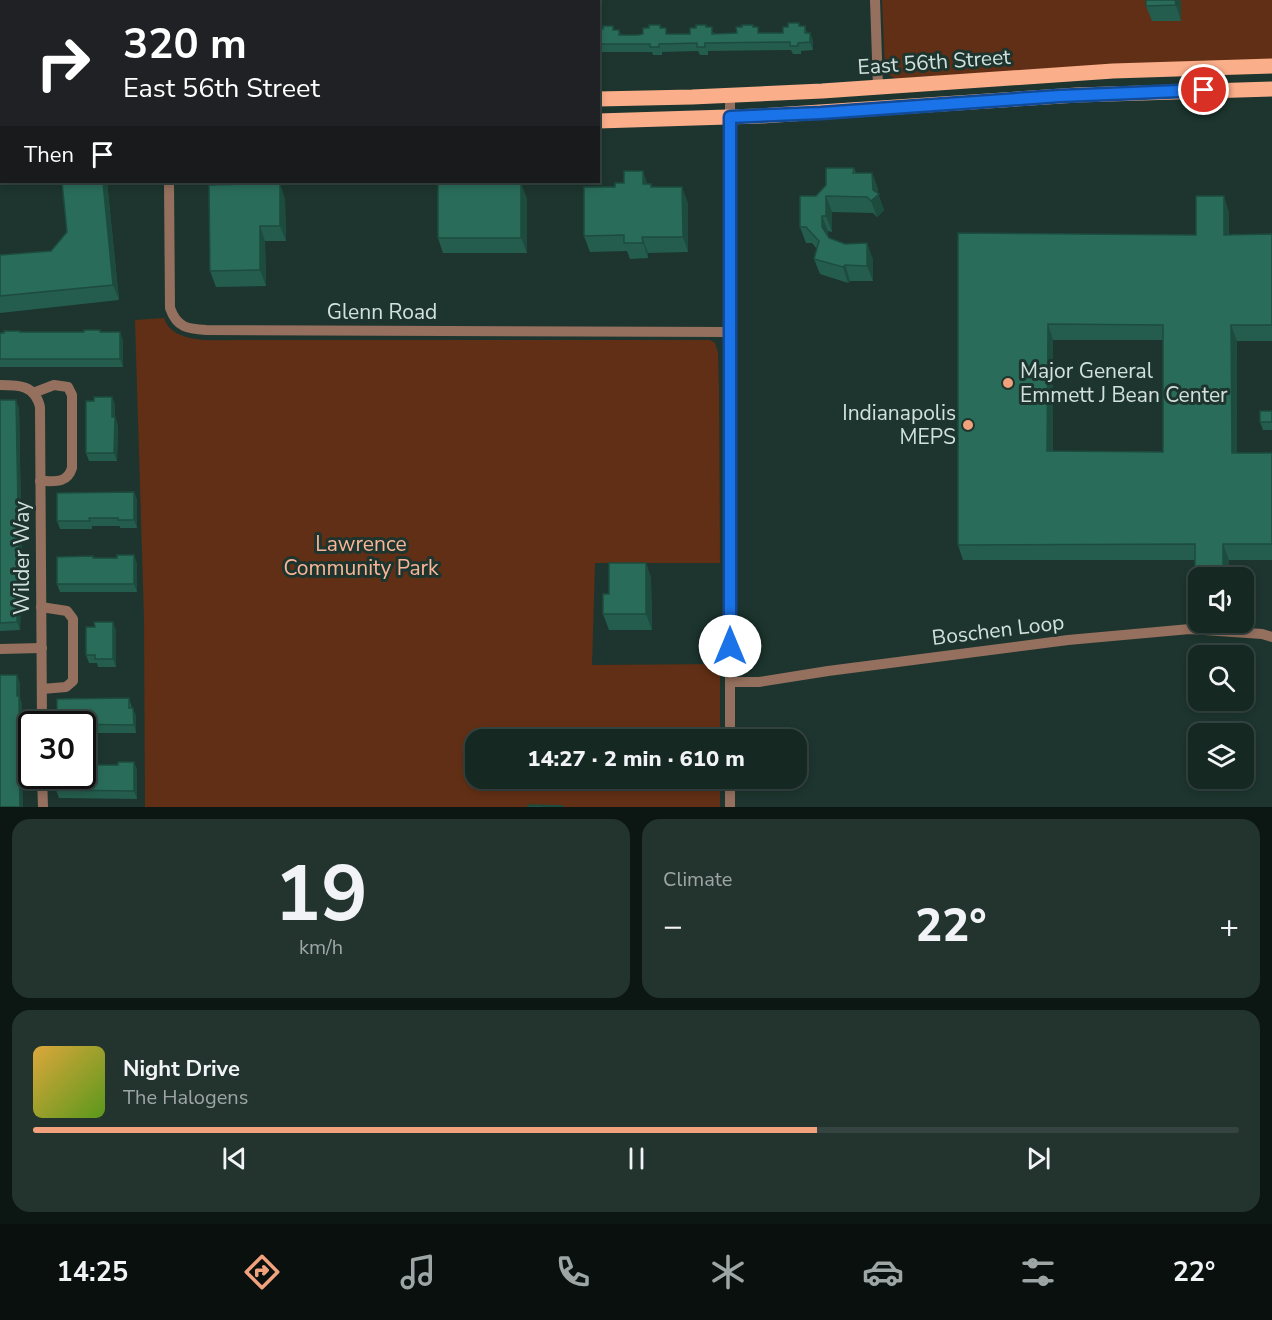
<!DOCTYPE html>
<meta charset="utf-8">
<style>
:root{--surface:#162822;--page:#23342f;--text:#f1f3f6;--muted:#9ea6a5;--line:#354440;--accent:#f1a17c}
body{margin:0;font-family:"Nunito Sans",sans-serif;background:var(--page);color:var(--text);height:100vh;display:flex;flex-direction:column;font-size:22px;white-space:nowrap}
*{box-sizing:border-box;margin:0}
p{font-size:20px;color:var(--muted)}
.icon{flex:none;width:33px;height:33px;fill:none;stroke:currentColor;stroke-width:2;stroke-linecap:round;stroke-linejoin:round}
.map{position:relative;height:807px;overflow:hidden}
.sheet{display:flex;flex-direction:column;gap:12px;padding:12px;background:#0c1613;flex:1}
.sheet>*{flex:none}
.hud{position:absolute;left:0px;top:0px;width:600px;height:183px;box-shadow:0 3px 9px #0003,0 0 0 2px var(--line);background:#202124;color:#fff;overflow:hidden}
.controls{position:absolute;left:1188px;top:567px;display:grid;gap:12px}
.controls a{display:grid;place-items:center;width:66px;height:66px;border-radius:12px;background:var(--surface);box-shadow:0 3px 9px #0003,0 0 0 2px var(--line);font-size:30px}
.speed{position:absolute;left:18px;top:711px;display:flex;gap:12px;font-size:30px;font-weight:700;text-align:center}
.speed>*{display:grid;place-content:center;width:78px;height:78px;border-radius:50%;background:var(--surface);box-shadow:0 3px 9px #0003,0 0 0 2px var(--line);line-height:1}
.speed .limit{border:3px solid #111;border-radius:9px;background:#fff;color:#111}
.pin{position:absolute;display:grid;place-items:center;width:51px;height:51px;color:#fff;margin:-26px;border:3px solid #fff;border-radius:50%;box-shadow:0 2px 6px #0007}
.me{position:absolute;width:66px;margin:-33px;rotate:0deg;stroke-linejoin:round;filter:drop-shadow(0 0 4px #0008)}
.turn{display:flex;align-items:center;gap:21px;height:126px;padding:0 24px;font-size:27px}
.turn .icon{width:78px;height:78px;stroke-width:2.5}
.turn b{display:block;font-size:42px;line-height:51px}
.then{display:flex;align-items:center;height:57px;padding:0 24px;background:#0003;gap:12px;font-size:22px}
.big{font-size:45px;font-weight:800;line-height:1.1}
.sheet .card{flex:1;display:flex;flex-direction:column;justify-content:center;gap:9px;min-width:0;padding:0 21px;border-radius:18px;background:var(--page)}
.sheet .dial{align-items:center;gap:0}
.dial b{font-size:78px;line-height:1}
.song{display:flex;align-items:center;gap:18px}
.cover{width:72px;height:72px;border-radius:9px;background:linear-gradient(135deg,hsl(40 70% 55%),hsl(90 70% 35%))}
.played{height:6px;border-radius:3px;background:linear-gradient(90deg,var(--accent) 65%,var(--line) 65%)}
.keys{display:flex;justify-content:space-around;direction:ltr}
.heat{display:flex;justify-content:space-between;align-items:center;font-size:33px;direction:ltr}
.sheet .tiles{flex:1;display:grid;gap:12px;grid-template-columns:1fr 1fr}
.card:last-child{grid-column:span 2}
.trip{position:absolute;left:465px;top:729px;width:342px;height:60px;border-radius:18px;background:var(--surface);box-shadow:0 3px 9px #0003,0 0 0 2px var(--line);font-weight:800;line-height:60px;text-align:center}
.dock{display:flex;height:96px;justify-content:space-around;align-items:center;background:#09100e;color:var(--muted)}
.dock .icon{width:42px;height:42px}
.dock .active{color:var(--accent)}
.dock b{font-size:27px;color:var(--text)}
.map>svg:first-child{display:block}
</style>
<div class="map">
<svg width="1272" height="807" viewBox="0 0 1272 807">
<rect width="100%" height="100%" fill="#1d352e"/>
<g fill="#612f15">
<path d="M882 0H1272V60L916 77C902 78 894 83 885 70Z"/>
<path d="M164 318C172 345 218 340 240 340H710L715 343 718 352 719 390 720 563H595L592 665 720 664V739L476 740V778L720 779V807H145L144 618 135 320Z"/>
</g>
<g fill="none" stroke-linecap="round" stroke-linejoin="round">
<g stroke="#95705e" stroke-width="10">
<path d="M875 0 878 87"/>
<path d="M170 2V0"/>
<path d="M223 2 225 0"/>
<path d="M730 95V740"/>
<path d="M169 182 170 308C177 328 188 329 206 330L730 332"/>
<path d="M0 385C19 385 35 385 40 407L42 724"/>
<path d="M33 393 54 385 68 387 72 395V468C67 484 54 481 40 481"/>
<path d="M41 607 67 611 73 619V681L66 687 42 689"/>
<path d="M0 649 42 648"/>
<path d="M730 682H759L828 671 1068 640 1190 629 1262 634 1272 637"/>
<path d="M42 776 43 807"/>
<path d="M730 778V807"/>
</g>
<g stroke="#fbae8a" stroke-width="15">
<path d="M0 97H2"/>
<path d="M598 99 692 97 822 91 1113 71 1272 66"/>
<path d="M0 119H2"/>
<path d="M598 121 760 116 1077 95 1272 89"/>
</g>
</g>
<g fill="#245d4d" fill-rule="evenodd">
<path d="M1146 0H1180L1181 3V21H1152L1146 6Z"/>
<path d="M660 25 661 28 668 34H690L707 27 715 34 737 33 754 27 760 33H783L800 26H805L807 33H810L813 41V50L801 51V54H793L791 50 708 51V55H700L698 51 662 52V55H653L652 52H598L599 29H603L613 26 614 30H619L621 35H638L643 34 649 28Z"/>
<path d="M854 168 856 173H872L878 189V194L884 210 877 217 873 213 832 212V232L828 231V237L829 238 873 259V281H850L848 283 820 274 814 259 817 249 812 243H806L800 227 816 196Z"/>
<path d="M107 182 119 300 0 313V255L51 251Z"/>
<path d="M472 182H488V183L527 198V253H443L438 238Z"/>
<path d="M647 184 652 187 688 203V252L648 253V258L630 259 627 251 590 252 584 236 615 187Z"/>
<path d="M285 199 286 241H265L266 286 216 287 210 271Z"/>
<path d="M1229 212V235L1272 234V341H1237V453H1272V560H1229V578H1198V589L1195 580V560H963L958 545V233L1196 235ZM1053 340H1163V452L1053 451Z"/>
<path d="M21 332H101L123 340V367H0V333Z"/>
<path d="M112 397 115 405V417L118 425 117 461H89L86 453 94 401Z"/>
<path d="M0 400 19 408 22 570 20 630 0 631Z"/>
<path d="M1272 411V430H1263L1260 422Z"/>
<path d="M134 492 137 500V528H120V526H92V529H60L57 521Z"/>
<path d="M94 558 137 563V592H60L57 584Z"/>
<path d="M646 563 651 578 652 630H609L603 614Z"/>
<path d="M116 630V667H98L97 663H89L86 655Z"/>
<path d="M129 698 132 708 136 716V733H82V724Z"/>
<path d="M134 762 137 770V799L59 798 56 790 118 765Z"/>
</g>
<g fill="#1d4c3f">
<path d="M1175 0H1180L1181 3V21L1176 5Z"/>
<path d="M810 33 813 41V50L810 42Z"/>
<path d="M643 171 648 186 643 184Z"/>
<path d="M872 173 878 189V195L884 210 877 217 871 201 873 190Z"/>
<path d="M103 182H107L119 300 113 285Z"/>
<path d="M280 183 285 199 286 241 280 226Z"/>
<path d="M521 183 527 198V253L521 238Z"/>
<path d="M682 187 688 203V252L683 237Z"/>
<path d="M826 196 832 212V232L826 216Z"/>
<path d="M1224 196 1229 212V250L1224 235Z"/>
<path d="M822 216 828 231V243L822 227Z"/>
<path d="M260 226 265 241 266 286 260 270Z"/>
<path d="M642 237 648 253V258L643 243Z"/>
<path d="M867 243 873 259V281L867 266Z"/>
<path d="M845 265 850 281 848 283 843 267Z"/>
<path d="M1048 324 1053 340V467L1047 451Z"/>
<path d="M1231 325 1237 341V469L1232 453Z"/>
<path d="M120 332 123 340V367L120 359Z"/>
<path d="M112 397 115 405V425L112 417Z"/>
<path d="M16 400 19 408 22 570 20 630 17 622Z"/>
<path d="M115 417 118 425 117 461 114 453Z"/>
<path d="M134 492 137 500V528L134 520Z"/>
<path d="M1223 544 1229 560V578H1223Z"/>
<path d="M134 555 137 563V592L134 584Z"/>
<path d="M646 563 651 578 652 630 646 614Z"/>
<path d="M113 622 116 630V667L113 659Z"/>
<path d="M17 675 20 683V697L22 704 23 807H20Z"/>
<path d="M133 708 136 716V733L134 725Z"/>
<path d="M134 762 137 770V799L134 791Z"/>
</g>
<g fill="#2a6c5a" stroke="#1d4c3f" stroke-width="1.5" fill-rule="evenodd">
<path d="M1146 0H1175L1176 5 1146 6Z"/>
<path d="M788 23H799V26H805V33H810V42L798 43V46H790V42L705 43V47H697V43L659 44V47H650V44H598L599 29H603V26H613V30H619V35H638L643 34V28H649V25H660V28H666V34H690V28H696V25H706V27H712V34L737 33 736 27H742V25H753V27H758V33H783V27H788Z"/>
<path d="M826 168H854L853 173H872L873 190 879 194 871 201 867 197 826 196V216H822V227L829 238 845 244 867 243V266L845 265 843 267 814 259 819 241 806 227H800V196H816L826 185Z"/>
<path d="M624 171H643V184H651V187H682L683 237H642L643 243H624V235L584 236V187H615V183H624Z"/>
<path d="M62 182H103L113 285 0 296V255L51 251 67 232Z"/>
<path d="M472 182H486V183H521V238H438V183H472Z"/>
<path d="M280 183V226H260V270L210 271 209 185Z"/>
<path d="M1196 196H1224V235L1272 234V325H1231L1232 453H1272V544H1223V578H1198V580H1195V544L958 545V233L1196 235ZM1048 324 1163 325V452L1047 451Z"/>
<path d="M84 330H100V332H120V359H0V333H4V331H20V332H84Z"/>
<path d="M94 397H112V417H115L114 453H86V401H94Z"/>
<path d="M0 400H16L19 562 17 622 0 623Z"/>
<rect x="1260" y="411" width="12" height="11"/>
<path d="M134 492V520H118V518H89L90 521H57V493Z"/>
<path d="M117 555H134V584H57V557L93 556V558H117Z"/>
<path d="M609 563H646V614H603V594H609Z"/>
<path d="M94 622H113V659H95V655H86V627H95Z"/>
<path d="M0 675H17V696H19L20 807H0Z"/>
<path d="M129 698V708H133L134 725 57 724V699Z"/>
<path d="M118 762H134V791L56 790V776H82V763H92V765H118Z"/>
<path d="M528 805 563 806V807H528Z"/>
</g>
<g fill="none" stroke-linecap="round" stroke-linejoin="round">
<defs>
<path id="route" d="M730 646V117L821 113 1060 96 1204 90"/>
</defs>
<use href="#route" stroke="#114b97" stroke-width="15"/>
<use href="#route" stroke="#1a73e8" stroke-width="10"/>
</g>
<g fill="#f1a17c" stroke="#1d352e" stroke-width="2">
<circle cx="1008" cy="383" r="6"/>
<circle cx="968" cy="425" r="6"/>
</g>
<g text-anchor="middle" stroke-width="6" stroke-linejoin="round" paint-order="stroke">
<g font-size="21" fill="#d2e1db" stroke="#1d352e">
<text transform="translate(934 62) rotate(-4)" y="7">East 56th Street</text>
<text x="382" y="319">Glenn Road</text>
<text transform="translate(22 558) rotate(-90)" y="7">Wilder Way</text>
<text transform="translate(998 630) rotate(-7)" y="7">Boschen Loop</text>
</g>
<g font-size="21" fill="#d2e1db" stroke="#1d352e" text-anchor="start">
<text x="1020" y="378">Major General<tspan x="1020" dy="24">Emmett J Bean Center</tspan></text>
<text x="956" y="420" text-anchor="end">Indianapolis<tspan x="956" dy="24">MEPS</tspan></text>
</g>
<g font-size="21" fill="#f9b596" stroke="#1d352e">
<text x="361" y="551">Lawrence<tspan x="361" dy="24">Community Park</tspan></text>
</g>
</g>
</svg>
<div class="controls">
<a><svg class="icon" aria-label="sound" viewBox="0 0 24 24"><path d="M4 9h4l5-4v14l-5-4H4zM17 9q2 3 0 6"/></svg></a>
<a><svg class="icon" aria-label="search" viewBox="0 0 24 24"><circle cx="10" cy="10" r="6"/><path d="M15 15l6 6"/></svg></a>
<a><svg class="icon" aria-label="layers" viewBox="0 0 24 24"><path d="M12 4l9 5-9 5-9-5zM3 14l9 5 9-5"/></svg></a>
</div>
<div class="speed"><div class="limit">30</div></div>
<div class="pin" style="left:1204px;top:90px;background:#d93025"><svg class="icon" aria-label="arrive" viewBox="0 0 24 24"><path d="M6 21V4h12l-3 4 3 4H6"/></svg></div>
<svg class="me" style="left:730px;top:646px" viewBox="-20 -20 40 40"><circle r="19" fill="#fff"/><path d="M0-13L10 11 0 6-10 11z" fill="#1a73e8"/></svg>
<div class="trip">14:27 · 2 min · 610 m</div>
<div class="hud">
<div class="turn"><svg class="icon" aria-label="right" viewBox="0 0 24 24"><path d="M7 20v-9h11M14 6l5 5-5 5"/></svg><div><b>320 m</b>East 56th Street</div></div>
<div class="then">Then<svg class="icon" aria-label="arrive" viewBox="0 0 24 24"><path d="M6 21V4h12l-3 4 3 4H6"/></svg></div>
</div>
</div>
<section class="sheet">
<div class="tiles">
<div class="card dial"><b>19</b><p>km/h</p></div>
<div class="card"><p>Climate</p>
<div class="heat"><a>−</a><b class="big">22°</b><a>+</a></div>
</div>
<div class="card">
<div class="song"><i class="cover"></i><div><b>Night Drive</b><p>The Halogens</p></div></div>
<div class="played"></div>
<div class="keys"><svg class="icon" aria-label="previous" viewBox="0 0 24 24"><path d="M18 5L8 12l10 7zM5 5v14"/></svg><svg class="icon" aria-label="pause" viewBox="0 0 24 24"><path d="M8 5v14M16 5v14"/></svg><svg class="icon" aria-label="next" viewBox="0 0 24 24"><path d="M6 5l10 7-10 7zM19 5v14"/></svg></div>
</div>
</div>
</section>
<nav class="dock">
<b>14:25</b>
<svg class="icon active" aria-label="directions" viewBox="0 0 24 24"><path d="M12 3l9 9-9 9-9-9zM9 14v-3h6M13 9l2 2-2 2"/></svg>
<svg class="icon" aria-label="music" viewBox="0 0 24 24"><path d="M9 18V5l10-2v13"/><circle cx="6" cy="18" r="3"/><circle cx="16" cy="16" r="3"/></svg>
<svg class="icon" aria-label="phone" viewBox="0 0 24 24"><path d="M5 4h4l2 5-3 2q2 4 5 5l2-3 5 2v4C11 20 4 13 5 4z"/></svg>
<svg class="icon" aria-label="climate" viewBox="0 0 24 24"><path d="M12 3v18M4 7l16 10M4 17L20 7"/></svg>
<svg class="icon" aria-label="car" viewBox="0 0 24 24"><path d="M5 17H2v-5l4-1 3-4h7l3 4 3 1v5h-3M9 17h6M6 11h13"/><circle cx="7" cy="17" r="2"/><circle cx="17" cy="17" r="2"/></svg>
<svg class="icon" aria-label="filters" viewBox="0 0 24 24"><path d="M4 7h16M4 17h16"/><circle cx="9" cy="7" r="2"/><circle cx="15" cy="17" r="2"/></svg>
<b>22°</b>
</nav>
